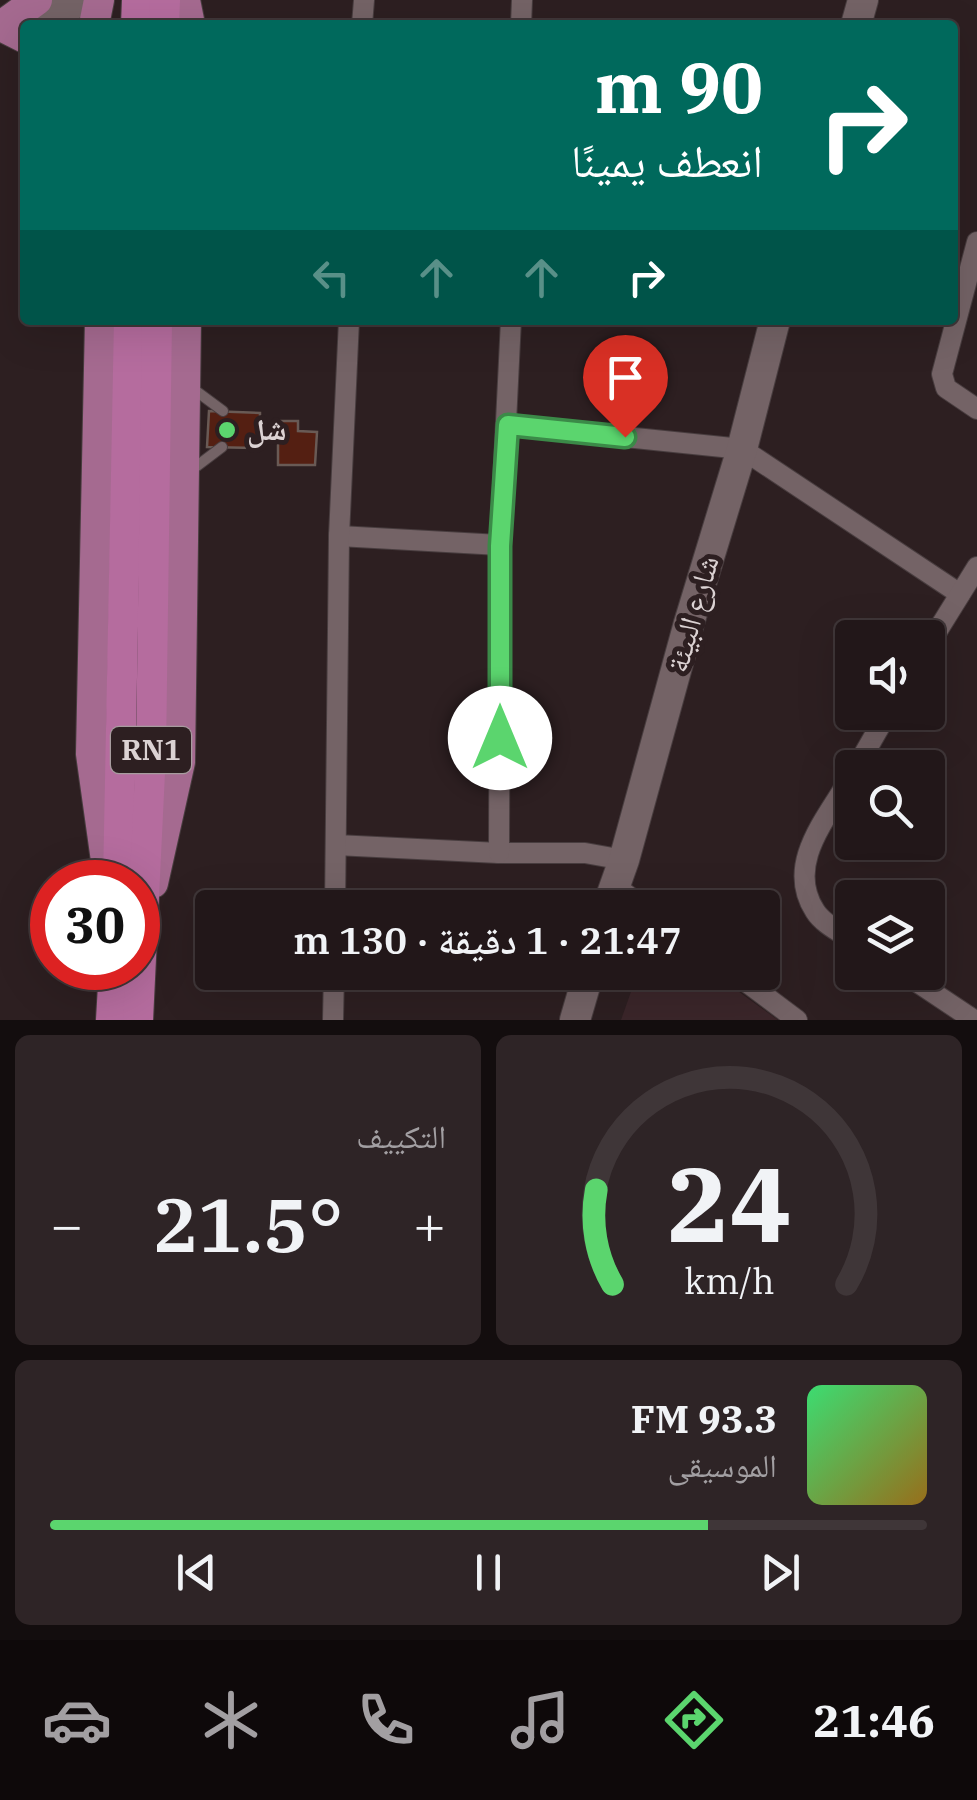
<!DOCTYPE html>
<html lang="ar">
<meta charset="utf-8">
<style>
:root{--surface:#221719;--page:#2e2426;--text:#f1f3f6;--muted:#a29fa2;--line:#3f3638;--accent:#5bd56e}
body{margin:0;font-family:"IBM Plex Serif","Noto Naskh Arabic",serif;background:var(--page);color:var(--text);direction:rtl;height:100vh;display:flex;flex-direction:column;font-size:38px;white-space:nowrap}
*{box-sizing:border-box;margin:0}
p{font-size:32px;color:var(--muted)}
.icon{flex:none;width:55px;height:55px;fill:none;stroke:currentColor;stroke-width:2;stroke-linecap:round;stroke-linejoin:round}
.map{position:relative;height:1020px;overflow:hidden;direction:ltr}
.side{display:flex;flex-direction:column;gap:15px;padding:15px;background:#130d0e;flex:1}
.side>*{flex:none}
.banner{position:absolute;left:20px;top:20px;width:938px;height:305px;border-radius:10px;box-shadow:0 10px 40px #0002,0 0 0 2px var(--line);direction:rtl;background:#00695c;color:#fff;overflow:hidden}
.fabs{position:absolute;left:835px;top:620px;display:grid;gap:20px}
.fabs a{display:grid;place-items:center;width:110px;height:110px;border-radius:10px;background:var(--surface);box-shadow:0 10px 40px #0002,0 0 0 2px var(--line);font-size:50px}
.speed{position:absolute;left:30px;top:860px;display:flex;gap:20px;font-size:50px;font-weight:700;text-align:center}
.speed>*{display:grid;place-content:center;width:130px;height:130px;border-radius:50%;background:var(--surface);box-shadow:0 10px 40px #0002,0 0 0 2px var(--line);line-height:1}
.speed .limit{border:15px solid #d22;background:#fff;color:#111}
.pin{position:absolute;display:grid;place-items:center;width:85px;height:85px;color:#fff;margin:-102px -42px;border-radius:50% 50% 50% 0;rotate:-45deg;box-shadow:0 0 10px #0007}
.pin .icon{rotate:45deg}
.me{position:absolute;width:110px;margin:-55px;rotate:0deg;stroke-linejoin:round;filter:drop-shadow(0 0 8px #0008)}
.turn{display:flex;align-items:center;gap:35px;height:210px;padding:0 30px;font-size:45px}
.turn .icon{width:130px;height:130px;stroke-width:2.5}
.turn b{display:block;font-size:70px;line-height:85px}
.lanes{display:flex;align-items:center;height:95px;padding:0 30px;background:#0003;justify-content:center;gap:50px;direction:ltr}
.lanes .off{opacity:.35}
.big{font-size:75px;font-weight:600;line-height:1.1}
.side .tile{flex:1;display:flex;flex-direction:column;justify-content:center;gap:15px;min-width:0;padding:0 35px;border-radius:15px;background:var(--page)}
.side .dial{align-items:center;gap:0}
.dial svg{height:260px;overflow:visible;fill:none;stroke:var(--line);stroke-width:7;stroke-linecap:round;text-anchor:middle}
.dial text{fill:var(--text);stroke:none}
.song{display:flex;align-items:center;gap:30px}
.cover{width:120px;height:120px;border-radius:15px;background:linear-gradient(135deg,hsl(140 70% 55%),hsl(40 70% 35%))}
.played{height:10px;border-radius:5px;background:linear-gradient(90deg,var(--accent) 75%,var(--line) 75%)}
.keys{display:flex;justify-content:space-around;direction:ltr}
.heat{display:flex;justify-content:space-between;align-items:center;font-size:55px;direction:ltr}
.side .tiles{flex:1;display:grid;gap:15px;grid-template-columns:1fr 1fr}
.tile:last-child{grid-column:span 2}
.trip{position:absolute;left:195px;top:890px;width:585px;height:100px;border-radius:10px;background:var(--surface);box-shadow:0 10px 40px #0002,0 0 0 2px var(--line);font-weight:600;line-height:100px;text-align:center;direction:rtl}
.tabs{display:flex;height:160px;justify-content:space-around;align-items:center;background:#0e090a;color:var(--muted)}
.tabs .icon{width:70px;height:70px}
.tabs .selected{color:var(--accent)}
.tabs b{font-size:45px;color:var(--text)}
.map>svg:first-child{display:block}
</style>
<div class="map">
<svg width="977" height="1020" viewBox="0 0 977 1020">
<rect width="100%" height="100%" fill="#2d1f21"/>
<path fill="#3b262a" d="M638 972 713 973 778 1020H621Z"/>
<g fill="#541f12" stroke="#695a55" stroke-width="2.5">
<path d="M209 411 260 413V448L207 447Z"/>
<path d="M278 421H298V431L317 432 315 465H278Z"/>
</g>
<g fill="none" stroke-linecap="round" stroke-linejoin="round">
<defs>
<g id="service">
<path d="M192 388 223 411"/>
<path d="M189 472 222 447"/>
</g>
<g id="minor">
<path d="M362 25 364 0"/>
<path d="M521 25 522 0"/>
<path d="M977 242 942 374 946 388 977 409"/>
<path d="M508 425 742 449 960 594"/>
<path d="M339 536 500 545"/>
<path d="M928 646 977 567"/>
<path d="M856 768 888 712"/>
<path d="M852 775C829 816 784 863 815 911 823 924 840 932 852 940"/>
<path d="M336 845 499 853H585L624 860"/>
<path d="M499 853 500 545 511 320"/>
<path d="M614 885 644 908"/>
<path d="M335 908 339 536 349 320"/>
<path d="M733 972 797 1020"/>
<path d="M902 972 974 1020"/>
<path d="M333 1020 334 972"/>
</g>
<g id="secondary">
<path d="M4 25 87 0"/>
<path d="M856 25 863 0"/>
<path d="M607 908 624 860 689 623 742 449 775 320"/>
<path d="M575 1020 589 972"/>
</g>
<g id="primary">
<path d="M185 0 190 25"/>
<path d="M94 25 99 0"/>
<path d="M25 38 1 26 37 0"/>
<path d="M100 320 91 754 109 882"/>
<path d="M153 883 180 762 186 320"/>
</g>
<g id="trunk">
<path d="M136 25 137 0"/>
<path d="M164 25 165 0"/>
<path d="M118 882 129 320"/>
<path d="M111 1020 114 968"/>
<path d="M138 1020 151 752 157 320"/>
</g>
</defs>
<use href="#service" stroke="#483d3f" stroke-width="12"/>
<use href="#minor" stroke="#483d3f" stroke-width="22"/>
<use href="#secondary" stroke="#483d3f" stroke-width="32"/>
<use href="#primary" stroke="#483d3f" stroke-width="32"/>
<use href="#trunk" stroke="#483d3f" stroke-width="32"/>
<use href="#service" stroke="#746366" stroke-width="10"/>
<use href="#minor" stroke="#746366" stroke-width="20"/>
<use href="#secondary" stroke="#746366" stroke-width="30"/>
<use href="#primary" stroke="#a56a90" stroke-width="30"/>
<use href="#trunk" stroke="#b56c9e" stroke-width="30"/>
</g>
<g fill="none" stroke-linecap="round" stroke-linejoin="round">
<defs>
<path id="route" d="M500 738V546L508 425 625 437"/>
</defs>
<use href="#route" stroke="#3b8a48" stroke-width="25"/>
<use href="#route" stroke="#5bd56e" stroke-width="18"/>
</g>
<circle fill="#5bd56e" stroke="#2d1f21" stroke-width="4" cx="227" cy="430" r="10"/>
<g text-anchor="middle" stroke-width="10" stroke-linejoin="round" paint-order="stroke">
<rect fill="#2d1f21" stroke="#a79c9e" stroke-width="2.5" x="111" y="727" width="80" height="46" rx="8"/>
<g font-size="28" font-weight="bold" fill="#dbd2d3">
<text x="151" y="760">RN1</text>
</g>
<g font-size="30" font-weight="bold" fill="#dbd2d3" stroke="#2d1f21" text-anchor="start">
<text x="247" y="440">شل</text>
</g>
<g font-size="30" fill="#dbd2d3" stroke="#2d1f21">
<text transform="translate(693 614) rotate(-74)" y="10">شارع البيئة</text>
</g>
</g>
</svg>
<div class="fabs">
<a><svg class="icon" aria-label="sound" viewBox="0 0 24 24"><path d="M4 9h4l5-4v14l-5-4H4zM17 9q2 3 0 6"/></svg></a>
<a><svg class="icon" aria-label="search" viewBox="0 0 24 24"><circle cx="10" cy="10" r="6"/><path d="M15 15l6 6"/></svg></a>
<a><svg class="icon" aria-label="layers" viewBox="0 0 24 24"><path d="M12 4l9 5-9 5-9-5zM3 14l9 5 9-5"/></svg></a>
</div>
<div class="speed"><div class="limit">30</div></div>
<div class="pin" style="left:625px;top:437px;background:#d93025"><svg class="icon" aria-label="arrive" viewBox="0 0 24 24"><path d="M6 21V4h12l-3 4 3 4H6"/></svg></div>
<svg class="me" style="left:500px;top:738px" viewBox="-20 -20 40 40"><circle r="19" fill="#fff"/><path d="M0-13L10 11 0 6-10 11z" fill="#5bd56e"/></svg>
<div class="trip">21:47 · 1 دقيقة · 130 m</div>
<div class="banner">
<div class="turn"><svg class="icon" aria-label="right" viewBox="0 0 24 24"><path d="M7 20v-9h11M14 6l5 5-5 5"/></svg><div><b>90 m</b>انعطف يمينًا</div></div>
<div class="lanes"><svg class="icon off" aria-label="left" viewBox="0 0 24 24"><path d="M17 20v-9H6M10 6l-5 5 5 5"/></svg><svg class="icon off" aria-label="ahead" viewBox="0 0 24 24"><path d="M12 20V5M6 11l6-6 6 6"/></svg><svg class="icon off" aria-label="ahead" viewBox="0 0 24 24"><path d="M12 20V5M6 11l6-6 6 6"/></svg><svg class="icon" aria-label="right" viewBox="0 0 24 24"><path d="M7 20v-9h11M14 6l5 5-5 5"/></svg></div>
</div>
</div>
<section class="side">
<div class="tiles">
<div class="tile dial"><svg viewBox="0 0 100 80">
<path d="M14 69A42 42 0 1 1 86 69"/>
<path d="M14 69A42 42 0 0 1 9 40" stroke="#5bd56e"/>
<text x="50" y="56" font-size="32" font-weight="700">24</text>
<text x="50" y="72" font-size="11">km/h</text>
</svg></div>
<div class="tile"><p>التكييف</p>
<div class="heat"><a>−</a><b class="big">21.5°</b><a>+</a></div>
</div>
<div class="tile">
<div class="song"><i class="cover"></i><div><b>93.3 FM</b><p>الموسيقى</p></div></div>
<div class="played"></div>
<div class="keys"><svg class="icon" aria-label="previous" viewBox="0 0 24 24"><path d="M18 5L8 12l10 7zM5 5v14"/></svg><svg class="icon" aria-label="pause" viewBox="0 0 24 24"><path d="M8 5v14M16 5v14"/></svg><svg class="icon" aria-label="next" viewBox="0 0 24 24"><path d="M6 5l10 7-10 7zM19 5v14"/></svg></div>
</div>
</div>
</section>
<nav class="tabs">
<b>21:46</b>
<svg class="icon selected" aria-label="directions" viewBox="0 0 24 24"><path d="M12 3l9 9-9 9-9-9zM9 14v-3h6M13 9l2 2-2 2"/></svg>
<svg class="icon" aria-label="music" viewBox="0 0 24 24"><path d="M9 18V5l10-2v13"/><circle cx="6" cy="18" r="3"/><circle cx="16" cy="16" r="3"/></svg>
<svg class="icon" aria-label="phone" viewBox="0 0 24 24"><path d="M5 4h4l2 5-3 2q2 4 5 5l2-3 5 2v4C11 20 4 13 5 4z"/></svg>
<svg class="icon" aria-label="climate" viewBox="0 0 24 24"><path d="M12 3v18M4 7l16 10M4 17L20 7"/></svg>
<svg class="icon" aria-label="car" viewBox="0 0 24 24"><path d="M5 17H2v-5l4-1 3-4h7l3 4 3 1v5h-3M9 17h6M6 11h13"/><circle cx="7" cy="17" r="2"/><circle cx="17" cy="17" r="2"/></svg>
</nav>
